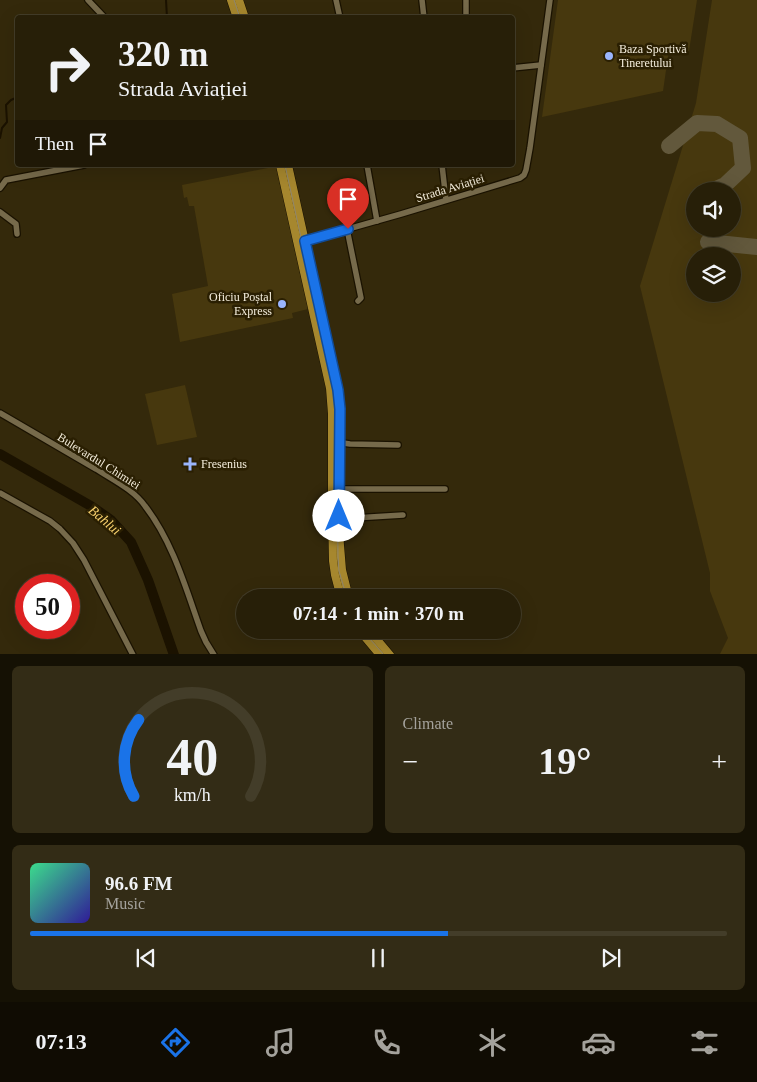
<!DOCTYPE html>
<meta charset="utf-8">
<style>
:root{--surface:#271f08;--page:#332c16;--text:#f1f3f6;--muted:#a4a29c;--line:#433d29;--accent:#1a73e8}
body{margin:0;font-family:Georgia,serif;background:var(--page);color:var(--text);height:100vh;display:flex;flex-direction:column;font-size:19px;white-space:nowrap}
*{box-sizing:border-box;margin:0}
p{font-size:16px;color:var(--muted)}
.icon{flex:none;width:28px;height:28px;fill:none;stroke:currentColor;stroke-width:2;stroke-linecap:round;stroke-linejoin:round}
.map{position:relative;height:654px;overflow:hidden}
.drawer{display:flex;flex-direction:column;gap:12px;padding:12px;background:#151104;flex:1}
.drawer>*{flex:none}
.guide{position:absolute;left:15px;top:15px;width:500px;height:152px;border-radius:5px;box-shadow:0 5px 20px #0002,0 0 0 1px var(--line);background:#271f08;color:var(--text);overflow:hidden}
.fabs{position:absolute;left:686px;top:182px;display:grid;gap:10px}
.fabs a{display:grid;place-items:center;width:55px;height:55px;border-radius:50%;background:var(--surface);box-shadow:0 5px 20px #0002,0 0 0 1px var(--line);font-size:25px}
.speed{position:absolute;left:15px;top:574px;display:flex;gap:10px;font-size:25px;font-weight:700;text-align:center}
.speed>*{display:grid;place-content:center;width:65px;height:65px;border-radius:50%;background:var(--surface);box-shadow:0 5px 20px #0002,0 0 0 1px var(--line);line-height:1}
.speed .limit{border:8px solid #d22;background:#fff;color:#111}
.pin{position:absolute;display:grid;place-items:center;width:42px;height:42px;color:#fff;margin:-51px -21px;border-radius:50% 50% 50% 0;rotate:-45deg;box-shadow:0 0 5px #0007}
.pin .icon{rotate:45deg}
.me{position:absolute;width:55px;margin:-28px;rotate:0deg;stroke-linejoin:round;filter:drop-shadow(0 0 4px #0008)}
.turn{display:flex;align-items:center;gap:18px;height:105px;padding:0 20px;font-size:22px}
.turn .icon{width:65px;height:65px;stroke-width:2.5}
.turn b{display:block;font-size:35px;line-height:42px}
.then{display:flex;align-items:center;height:48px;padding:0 20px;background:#0003;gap:10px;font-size:19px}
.big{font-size:38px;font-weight:600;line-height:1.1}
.drawer .tile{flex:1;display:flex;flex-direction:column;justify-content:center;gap:8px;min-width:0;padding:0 18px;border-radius:8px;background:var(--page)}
.drawer .dial{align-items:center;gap:0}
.dial svg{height:130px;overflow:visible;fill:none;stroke:var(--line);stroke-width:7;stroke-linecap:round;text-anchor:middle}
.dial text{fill:var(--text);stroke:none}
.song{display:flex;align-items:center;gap:15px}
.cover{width:60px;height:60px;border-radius:8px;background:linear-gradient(135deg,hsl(150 70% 55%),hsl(250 70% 35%))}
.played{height:5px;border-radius:2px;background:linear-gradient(90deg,var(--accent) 60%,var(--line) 60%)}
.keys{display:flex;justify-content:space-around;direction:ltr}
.heat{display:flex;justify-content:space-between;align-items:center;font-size:28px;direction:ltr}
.drawer .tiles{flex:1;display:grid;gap:12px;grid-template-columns:1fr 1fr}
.tile:last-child{grid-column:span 2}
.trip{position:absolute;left:236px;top:589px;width:285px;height:50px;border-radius:25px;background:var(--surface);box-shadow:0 5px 20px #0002,0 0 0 1px var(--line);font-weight:600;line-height:50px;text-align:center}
.menu{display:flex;height:80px;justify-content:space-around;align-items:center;background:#100c03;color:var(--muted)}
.menu .icon{width:35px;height:35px}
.menu .current{color:var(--accent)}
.menu b{font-size:22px;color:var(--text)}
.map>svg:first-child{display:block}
</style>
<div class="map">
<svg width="757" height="655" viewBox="0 0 757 655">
<rect width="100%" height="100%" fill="#34290b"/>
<g fill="#47380e" fill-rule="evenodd">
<path d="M558 0H697L689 51 669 49 663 91 542 117Z"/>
<path d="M712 0H757V654H720L728 638 710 591V573L640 286 696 103ZM695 191H732V229H695ZM732 256V294H695V256Z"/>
<path d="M278 166 308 309 292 313 293 318 180 342 172 294 208 286 194 206H189L187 197 184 198 182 185Z"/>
<path d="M185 385 197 437 157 445 145 394Z"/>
</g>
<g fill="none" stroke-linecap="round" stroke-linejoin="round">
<g stroke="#1b1200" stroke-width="2">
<path d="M166 0 167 18"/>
<path d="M0 138 2 128 7 122 6 105 11 100 18 97"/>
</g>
<path stroke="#1b1200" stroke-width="10" d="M0 454 91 506 111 520 131 542 148 580 174 655"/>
<g stroke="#62583c" stroke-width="16">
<path d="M669 146 697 123 717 124 740 138 743 168 725 185 711 191"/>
<path d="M708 242 757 247"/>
</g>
<defs>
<g id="minor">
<path d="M88 0 105 18"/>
<path d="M336 0 340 18"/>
<path d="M422 0 424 18"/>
<path d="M466 0V18"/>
<path d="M512 68 541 65"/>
<path d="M367 165 377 221"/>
<path d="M442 165 446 200"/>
<path d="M0 188 6 180 84 165"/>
<path d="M0 212 16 224 17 234"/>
<path d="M347 229 361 298 358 301"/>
<path d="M302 242 401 214 520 178 524 175 526 170 530 148 550 0"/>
<path d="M0 413C32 432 64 450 96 469 113 480 134 490 145 506 173 542 186 589 201 631L206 642 214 655"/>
<path d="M336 442 350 444 398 445"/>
<path d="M337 489H445"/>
<path d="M0 493 50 521 60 529 73 543 84 560 133 655"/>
<path d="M339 514 354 518 403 515"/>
</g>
<g id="major">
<path d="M231 0 237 18"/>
<path d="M239 0 245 18"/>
<path d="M280 165 330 388 332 414V514L333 561 335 575 341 598"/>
<path d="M288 165 338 390 340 409 339 533 342 570 349 598"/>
<path d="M359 630 380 655"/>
<path d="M369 630 390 655"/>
</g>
</defs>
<use href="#minor" stroke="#1a1200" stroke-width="8"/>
<use href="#major" stroke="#1a1200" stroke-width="9"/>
<use href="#minor" stroke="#766a4b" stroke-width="5.5"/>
<use href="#major" stroke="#a6872e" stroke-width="8"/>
<g stroke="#8f866e" stroke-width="1">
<path d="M234 0 240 18"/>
<path d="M285 165 336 396 338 557 339 571 347 598"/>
<path d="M362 630 384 655"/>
</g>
</g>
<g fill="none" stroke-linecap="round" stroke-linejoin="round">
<defs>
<path id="route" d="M339 516 340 409 338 390 305 241 348 229"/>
</defs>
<use href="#route" stroke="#114b97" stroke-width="12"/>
<use href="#route" stroke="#1a73e8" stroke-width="9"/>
</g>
<g fill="#9ab5fd" stroke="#2a1f02" stroke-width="2">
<circle cx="609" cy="56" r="5"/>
<circle cx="282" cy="304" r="5"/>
<path d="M187.5 456.5h5v5h5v5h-5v5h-5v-5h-5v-5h5z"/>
</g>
<g text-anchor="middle" stroke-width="5" stroke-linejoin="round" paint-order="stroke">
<g font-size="12" fill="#f5eedd" stroke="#2a1f02" text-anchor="start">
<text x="619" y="53">Baza Sportivă<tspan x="619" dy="14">Tineretului</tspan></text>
<text x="272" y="301" text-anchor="end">Oficiu Poștal<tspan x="272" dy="14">Express</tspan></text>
<text x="201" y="468">Fresenius</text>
</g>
<g font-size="12" fill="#f5eedd" stroke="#2a1f02">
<text transform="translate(450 188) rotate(-17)" y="4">Strada Aviației</text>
<text transform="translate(99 461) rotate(32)" y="4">Bulevardul Chimiei</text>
</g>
<g font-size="14" font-style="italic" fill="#f6cf6d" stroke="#2a1f02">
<text transform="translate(105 520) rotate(40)" y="5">Bahlui</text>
</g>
</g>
</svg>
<div class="fabs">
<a><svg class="icon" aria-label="sound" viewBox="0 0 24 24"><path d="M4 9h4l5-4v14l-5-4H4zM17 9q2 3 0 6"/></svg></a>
<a><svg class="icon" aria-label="layers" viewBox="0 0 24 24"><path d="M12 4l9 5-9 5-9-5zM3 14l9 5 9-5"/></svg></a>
</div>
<div class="speed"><div class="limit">50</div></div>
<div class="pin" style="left:348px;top:229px;background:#d93025"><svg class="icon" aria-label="arrive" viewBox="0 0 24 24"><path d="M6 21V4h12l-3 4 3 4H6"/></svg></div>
<svg class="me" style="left:339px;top:516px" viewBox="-20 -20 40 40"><circle r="19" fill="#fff"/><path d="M0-13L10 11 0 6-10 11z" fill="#1a73e8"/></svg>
<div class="trip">07:14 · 1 min · 370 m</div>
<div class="guide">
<div class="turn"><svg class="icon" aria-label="right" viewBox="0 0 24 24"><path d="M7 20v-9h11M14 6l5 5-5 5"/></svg><div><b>320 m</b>Strada Aviației</div></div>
<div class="then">Then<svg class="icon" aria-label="arrive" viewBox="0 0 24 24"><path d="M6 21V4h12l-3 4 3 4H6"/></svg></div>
</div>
</div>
<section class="drawer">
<div class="tiles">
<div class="tile dial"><svg viewBox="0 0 100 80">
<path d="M14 69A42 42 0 1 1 86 69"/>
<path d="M14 69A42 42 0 0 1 17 22" stroke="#1a73e8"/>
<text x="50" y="56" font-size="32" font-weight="700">40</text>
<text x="50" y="72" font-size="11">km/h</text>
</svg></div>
<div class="tile"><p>Climate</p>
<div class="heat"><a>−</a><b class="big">19°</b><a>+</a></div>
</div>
<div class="tile">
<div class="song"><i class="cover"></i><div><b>96.6 FM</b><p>Music</p></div></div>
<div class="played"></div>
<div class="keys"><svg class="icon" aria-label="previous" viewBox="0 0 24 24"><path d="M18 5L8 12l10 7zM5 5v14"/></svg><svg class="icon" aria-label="pause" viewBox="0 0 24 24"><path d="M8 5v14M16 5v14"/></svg><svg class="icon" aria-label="next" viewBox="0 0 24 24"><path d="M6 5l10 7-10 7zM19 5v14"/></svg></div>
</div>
</div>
</section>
<nav class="menu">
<b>07:13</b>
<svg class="icon current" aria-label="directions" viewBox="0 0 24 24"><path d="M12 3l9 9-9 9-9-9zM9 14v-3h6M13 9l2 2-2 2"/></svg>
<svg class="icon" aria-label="music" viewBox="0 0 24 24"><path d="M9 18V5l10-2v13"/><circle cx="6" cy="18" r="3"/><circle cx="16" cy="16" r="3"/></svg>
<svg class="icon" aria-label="phone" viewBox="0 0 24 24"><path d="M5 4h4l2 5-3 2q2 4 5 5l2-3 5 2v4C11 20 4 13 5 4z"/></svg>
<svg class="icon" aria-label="climate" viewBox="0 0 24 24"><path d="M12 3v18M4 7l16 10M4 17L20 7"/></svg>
<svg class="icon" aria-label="car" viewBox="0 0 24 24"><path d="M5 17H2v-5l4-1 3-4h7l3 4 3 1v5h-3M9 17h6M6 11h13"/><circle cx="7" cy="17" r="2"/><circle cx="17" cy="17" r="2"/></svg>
<svg class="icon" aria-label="filters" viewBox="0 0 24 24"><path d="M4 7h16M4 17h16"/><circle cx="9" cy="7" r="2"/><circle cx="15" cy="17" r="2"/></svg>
</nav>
